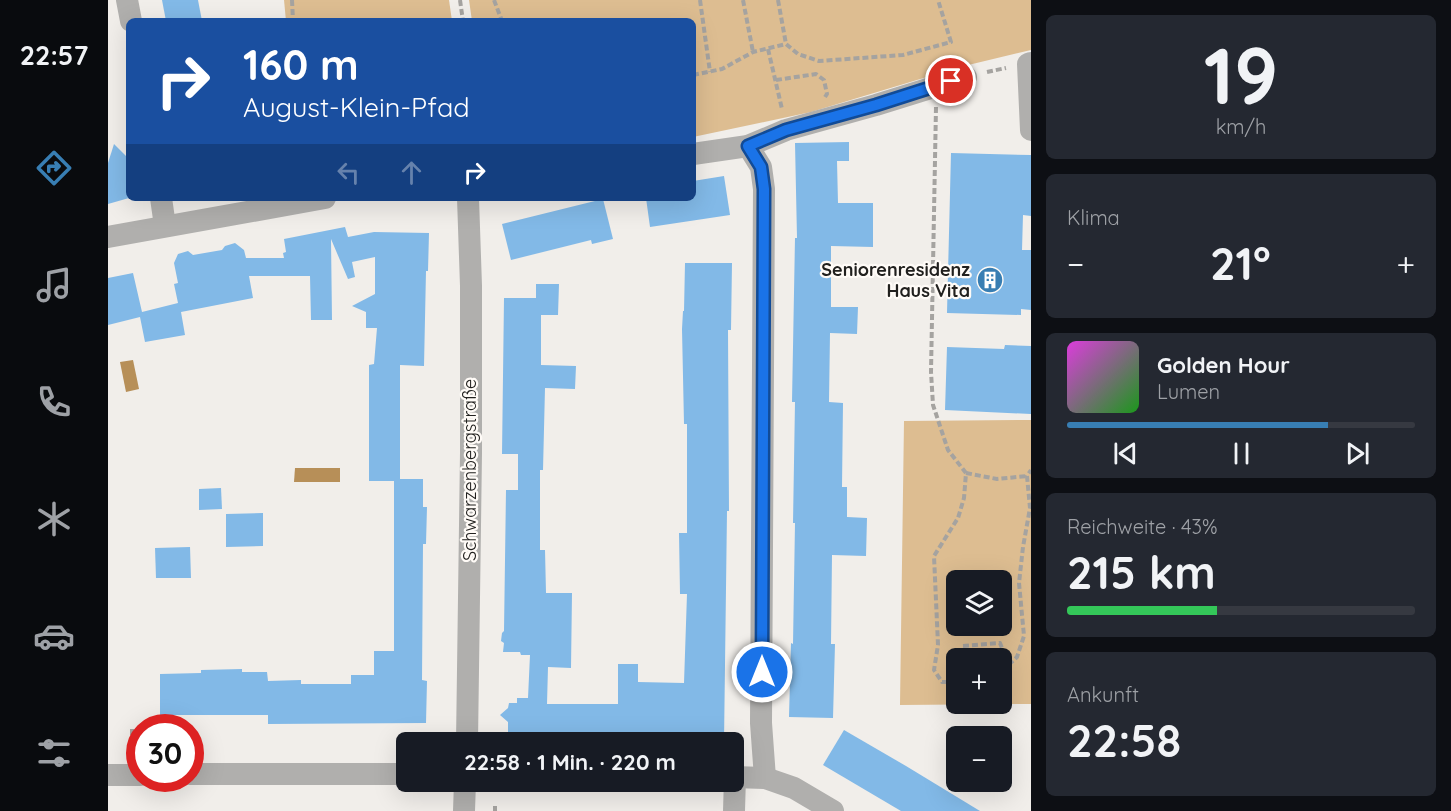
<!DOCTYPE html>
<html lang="de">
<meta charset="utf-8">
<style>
:root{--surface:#171b24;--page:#242831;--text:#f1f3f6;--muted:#9ea1a6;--line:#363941;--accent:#387eb3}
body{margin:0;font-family:Quicksand,sans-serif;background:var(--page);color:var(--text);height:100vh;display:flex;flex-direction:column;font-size:22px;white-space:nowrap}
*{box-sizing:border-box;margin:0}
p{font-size:20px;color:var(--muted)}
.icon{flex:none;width:33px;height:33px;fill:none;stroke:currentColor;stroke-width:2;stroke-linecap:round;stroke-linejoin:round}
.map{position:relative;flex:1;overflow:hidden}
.sheet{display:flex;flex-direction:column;gap:15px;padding:15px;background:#0d0f14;width:420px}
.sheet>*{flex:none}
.top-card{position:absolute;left:18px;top:18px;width:570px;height:183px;border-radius:9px;box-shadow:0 6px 24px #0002;background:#1a4fa0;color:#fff;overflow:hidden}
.fabs{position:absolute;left:838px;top:570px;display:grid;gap:12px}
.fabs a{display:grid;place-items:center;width:66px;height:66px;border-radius:9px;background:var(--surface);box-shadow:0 6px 24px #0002;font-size:30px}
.speed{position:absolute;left:18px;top:714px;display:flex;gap:12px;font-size:30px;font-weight:700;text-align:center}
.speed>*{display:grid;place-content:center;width:78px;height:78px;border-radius:50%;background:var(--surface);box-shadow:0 6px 24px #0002;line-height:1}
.speed .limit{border:9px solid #d22;background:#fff;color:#111}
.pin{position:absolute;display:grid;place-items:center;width:51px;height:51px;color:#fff;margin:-26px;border:3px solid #fff;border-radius:50%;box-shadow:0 2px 6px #0007}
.me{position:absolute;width:66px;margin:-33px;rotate:0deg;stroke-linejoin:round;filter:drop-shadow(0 0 4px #0008)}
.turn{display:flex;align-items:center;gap:21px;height:126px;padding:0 18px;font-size:27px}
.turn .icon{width:78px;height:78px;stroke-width:2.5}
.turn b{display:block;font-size:42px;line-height:51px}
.lanes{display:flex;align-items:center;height:57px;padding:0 18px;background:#0003;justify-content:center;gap:30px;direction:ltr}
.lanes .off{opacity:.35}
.big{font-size:45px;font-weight:700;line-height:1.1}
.sheet .tile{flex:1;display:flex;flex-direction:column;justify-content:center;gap:9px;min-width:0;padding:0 21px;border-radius:9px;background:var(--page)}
.sheet .dial{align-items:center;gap:0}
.dial b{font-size:78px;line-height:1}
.song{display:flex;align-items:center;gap:18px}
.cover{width:72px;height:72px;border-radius:9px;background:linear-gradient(135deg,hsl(300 70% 55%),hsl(120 70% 35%))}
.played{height:6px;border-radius:3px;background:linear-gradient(90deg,var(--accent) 75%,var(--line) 75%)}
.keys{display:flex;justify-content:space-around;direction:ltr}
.heat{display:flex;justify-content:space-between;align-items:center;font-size:33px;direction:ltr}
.charge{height:9px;border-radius:4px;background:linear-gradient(90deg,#34c759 43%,var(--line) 0)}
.trip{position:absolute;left:288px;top:732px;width:348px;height:60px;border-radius:9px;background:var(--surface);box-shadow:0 6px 24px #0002;font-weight:700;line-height:60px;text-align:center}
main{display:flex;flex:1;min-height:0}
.tabs{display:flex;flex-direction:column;width:108px;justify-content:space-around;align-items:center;background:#090b0e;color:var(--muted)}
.tabs .icon{width:42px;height:42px}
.tabs .selected{color:var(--accent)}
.tabs b{font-size:27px;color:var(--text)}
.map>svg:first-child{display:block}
</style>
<main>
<nav class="tabs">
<b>22:57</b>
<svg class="icon selected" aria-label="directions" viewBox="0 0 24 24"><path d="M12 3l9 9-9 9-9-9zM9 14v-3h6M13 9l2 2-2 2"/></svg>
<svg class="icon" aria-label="music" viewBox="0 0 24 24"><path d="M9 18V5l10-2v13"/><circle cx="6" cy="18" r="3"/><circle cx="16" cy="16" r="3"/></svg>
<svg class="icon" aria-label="phone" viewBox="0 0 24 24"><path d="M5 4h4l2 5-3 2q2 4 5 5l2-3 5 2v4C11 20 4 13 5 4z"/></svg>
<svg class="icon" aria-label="climate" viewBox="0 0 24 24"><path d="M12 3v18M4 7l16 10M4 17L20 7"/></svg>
<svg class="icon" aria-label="car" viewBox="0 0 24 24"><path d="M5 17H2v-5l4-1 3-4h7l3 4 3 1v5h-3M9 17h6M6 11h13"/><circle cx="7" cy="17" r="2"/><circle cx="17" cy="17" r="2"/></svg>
<svg class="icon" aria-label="filters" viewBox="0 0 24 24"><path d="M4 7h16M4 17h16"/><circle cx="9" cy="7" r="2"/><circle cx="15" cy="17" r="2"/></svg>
</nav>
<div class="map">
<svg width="923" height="811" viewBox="0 0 923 811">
<rect width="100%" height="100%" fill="#f1eeea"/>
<g fill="#ddbd91" fill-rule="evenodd">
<path d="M176 0H341L344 21H178Z"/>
<path d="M361 0H923V50L852 67 703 112 585 137V21H364Z"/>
<path d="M923 420V704L792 705 796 421ZM849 580H894V626H849ZM849 658H894V704H849Z"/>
</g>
<g fill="#b78f58">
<path d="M25 360 31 389 18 392 12 362Z"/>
<path d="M187 468H232V482H186Z"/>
</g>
<g fill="#82b9e7">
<path d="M54 0H90L94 21H58Z"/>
<path d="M741 142V161H729L730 203H765V247L723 246V307H750L749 334 722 333 721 402 735 403 734 487H739V517L759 518 758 556 724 555 723 644H727L725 718 681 717 683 643 685 644 687 523H685L687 402H684L687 238H689L687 143Z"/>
<path d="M6 144 19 157 21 198 0 204V163Z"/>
<path d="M843 153 923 155V216L915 215 914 250H923V310L913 309V315L839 313Z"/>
<path d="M616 176 622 215 542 227 538 198H585V181Z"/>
<path d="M495 199 505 239 484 244 483 240 403 260 394 224Z"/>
<path d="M237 227 240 237 266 232 321 233 320 271H318L316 366 292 365V479H315V507H319L318 544H315L314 680 319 681 318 723 160 724V715H52V674L93 673V670L134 669V672H159L160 681 193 680V684H243V675H266V651H286V481H261V365L266 364 269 328H258V312L244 306 267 294V257L244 262 247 277 240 279 223 239 224 320H203L202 276H141L145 298 73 312 77 335 37 342 32 317 0 325V278L25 273 34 312 70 303 66 284 70 283 66 263 70 254 80 251 85 255 114 250 117 246 127 243 136 250 138 258H176L175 253 178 252 176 239Z"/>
<path d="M577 263H624L623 330H620L621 511H619L616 742 400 741V722L392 715 400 708 401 703H409V698H420L422 655H413L412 652H395L396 643 393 641 394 633 396 631 398 490H410V454H394L396 298H428V284H451L450 315H433V365L468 366 467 389 437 388 435 470H432V550H437L438 593H464L463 668 440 667 439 704H510V664H530V682L576 683 579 594H572L571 533H579V424H576L574 329 575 311H576Z"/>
<path d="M897 345 923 346V414L837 410 839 347 896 349Z"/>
<path d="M113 488 114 509 91 510V489Z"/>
<path d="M155 513V546L118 547V514Z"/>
<path d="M82 547 83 578H48L47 548Z"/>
<path d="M736 730 798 766 872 811H793L715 765Z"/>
</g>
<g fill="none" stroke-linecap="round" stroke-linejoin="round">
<g stroke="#a5a3a0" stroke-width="4" stroke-dasharray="6 3" stroke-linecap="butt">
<path d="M184 0 185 21"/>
<path d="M352 0 355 21"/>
<path d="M386 0 394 21"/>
<path d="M592 0 602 72"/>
<path d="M635 0 645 52"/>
<path d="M670 0 678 44 690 54 711 61 795 55 843 42 830 0"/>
<path d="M660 49 674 109"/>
<path d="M879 72 898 68"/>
<path d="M585 75 614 69 645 52 678 44"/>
<path d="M668 80 708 74 716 80 719 94 717 97"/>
<path d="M828 107 823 372 825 405 840 450 858 473 856 498 850 518 826 556 830 645 826 670 834 682H849"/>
<path d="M858 473 889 479 919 476"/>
<path d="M855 646 892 643 900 664"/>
<path d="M894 671 909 657 916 636 911 583 915 547 922 508 919 476 923 470"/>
<path d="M24 744V726"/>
<path d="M387 811V806"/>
</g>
<g stroke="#b0afad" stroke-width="22">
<path d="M19 0 23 21"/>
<path d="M923 63 920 64 923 130"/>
<path d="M640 146 653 167 656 189 653 723 657 778"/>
<path d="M585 154 640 146 678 130 768 105 858 77"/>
<path d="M53 198 57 226"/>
<path d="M0 237 217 198"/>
<path d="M359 742 363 453V286L360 198"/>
<path d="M82 774H298"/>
<path d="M0 775H32"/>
<path d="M626 777 657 778 686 788 725 811"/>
<path d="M356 811 357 782"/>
<path d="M626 811 627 777"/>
</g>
</g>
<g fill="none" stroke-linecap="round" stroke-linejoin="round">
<defs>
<path id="route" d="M654 672 656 189 653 167 640 146 678 130 768 105 843 81"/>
</defs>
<use href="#route" stroke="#114b97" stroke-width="15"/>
<use href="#route" stroke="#1a73e8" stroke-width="10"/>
</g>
<defs>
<symbol id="building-disc" viewBox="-11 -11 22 22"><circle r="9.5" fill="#387eb3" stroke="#fffbf7"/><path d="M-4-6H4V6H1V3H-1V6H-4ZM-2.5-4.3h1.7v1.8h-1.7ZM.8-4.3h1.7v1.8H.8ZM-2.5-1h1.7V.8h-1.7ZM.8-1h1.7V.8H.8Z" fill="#fff"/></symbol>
</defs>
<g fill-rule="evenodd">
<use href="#building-disc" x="867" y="265" width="30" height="30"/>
</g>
<g text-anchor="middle" stroke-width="4.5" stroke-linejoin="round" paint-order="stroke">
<g font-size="18" font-weight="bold" fill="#21201e" stroke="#fffbf7" text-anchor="end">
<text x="862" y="276">Seniorenresidenz<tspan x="862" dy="21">Haus Vita</tspan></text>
</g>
<g font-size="18" fill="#21201e" stroke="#fffbf7">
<text transform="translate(362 470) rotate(-90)" y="6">Schwarzenbergstraße</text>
</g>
</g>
</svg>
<div class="fabs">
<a><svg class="icon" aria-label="layers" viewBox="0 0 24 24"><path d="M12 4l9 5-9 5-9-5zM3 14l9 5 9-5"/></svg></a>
<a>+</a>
<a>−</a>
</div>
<div class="speed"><div class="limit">30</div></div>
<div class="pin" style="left:843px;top:81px;background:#d93025"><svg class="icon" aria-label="arrive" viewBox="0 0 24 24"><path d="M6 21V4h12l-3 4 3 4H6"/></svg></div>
<svg class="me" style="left:654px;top:672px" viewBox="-20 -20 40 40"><circle r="17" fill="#1a73e8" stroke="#fff" stroke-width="3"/><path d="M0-11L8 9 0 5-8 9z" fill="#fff"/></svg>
<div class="trip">22:58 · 1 Min. · 220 m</div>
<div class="top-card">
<div class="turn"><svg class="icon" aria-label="right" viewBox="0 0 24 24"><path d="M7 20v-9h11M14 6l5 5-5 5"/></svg><div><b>160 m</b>August-Klein-Pfad</div></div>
<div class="lanes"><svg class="icon off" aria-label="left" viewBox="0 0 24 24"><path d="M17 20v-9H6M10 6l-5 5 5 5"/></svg><svg class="icon off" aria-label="ahead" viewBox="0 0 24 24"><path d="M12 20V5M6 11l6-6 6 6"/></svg><svg class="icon" aria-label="right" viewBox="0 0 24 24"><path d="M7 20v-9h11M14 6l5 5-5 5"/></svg></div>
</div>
</div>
<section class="sheet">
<div class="tile dial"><b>19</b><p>km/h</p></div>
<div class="tile"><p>Klima</p>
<div class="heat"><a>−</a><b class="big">21°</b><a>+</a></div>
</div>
<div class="tile">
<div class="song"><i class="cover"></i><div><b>Golden Hour</b><p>Lumen</p></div></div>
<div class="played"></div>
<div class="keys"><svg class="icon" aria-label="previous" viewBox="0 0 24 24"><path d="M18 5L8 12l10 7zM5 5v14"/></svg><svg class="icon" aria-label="pause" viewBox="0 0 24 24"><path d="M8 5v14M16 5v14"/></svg><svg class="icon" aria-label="next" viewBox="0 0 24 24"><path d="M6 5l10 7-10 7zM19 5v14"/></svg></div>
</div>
<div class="tile"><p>Reichweite · 43%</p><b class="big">215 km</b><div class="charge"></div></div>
<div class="tile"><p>Ankunft</p><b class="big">22:58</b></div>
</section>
</main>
